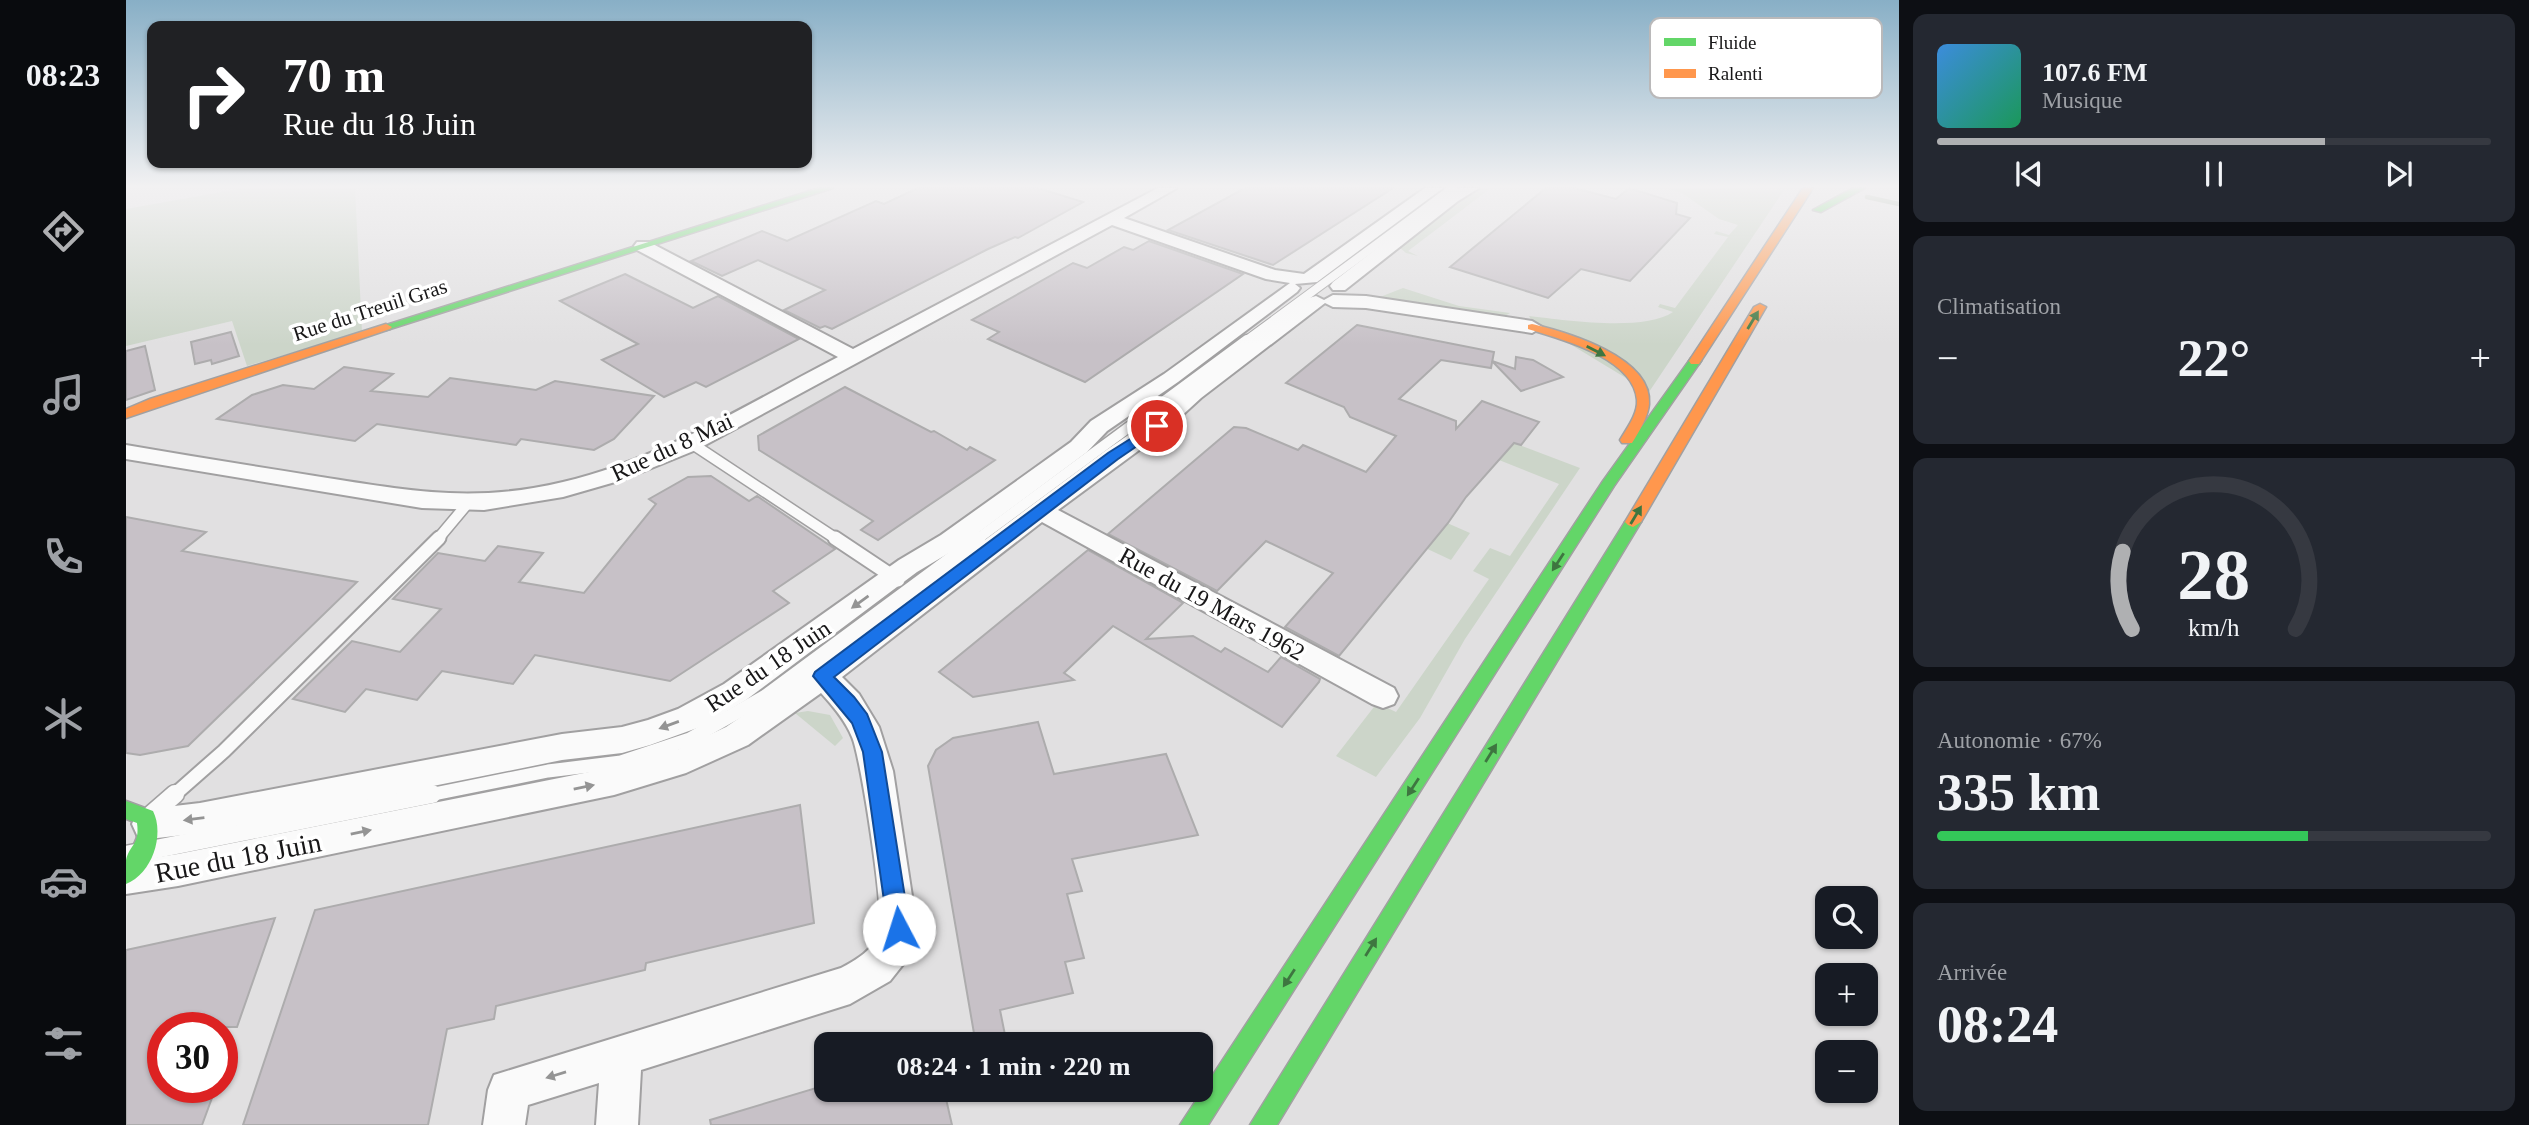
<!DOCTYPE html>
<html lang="fr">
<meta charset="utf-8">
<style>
:root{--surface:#171b24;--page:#242831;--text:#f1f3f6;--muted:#9ea1a6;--line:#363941;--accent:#afb0b2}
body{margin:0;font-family:"Times New Roman",serif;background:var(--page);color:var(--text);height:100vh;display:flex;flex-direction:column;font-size:26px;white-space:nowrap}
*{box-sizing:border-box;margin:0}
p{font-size:23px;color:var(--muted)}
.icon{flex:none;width:38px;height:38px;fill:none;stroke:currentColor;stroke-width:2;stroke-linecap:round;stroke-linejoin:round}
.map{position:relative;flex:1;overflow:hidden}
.sheet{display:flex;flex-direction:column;gap:14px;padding:14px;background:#0d0f14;width:630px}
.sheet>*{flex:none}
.top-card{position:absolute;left:21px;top:21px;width:665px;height:147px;border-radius:14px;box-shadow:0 2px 5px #0004;background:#202124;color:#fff;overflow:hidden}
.buttons{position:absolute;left:1689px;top:886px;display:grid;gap:14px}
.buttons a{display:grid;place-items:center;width:63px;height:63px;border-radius:14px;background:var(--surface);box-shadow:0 2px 5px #0004;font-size:35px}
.speed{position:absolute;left:21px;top:1012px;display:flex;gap:14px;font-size:35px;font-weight:700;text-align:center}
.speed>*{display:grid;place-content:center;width:91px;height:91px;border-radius:50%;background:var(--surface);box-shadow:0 2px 5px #0004;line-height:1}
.speed .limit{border:10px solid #d22;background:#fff;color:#111}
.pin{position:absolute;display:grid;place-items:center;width:60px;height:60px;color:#fff;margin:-30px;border:4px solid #fff;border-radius:50%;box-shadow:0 2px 7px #0007}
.me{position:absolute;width:77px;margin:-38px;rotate:355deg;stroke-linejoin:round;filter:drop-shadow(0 0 5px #0008)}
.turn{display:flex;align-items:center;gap:24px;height:147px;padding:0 21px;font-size:32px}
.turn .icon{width:91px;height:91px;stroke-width:2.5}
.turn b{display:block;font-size:49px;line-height:60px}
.big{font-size:52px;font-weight:700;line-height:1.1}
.sheet .widget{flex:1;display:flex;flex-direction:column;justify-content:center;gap:10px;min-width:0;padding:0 24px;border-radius:14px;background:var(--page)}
.sheet .dial{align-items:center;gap:0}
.dial svg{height:182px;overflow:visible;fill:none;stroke:var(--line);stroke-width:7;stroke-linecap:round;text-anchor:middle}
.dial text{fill:var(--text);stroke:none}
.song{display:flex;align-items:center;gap:21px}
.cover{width:84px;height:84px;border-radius:10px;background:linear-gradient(135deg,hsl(210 70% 55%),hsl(150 70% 35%))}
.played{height:7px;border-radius:4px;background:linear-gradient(90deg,var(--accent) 70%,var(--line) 70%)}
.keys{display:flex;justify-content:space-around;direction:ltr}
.heat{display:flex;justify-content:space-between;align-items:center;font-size:38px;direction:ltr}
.charge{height:10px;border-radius:5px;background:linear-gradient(90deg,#34c759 67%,var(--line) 0)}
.trip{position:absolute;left:688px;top:1032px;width:399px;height:70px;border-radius:14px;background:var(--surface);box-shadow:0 2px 5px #0004;font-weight:700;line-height:70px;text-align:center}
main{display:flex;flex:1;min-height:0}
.tabs{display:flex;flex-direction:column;width:126px;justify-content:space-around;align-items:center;background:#090b0e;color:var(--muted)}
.tabs .icon{width:49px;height:49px}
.tabs .on{color:var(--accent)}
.tabs b{font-size:32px;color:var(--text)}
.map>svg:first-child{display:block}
</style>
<main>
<nav class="tabs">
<b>08:23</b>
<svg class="icon on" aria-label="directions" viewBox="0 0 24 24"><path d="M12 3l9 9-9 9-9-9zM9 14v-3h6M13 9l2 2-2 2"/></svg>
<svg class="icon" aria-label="music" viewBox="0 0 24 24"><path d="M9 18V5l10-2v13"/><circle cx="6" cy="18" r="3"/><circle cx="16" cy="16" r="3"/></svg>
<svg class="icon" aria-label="phone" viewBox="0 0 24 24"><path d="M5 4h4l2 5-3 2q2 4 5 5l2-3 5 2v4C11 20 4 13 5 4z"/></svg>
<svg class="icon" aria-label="climate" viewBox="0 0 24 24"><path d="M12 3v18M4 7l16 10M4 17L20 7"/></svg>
<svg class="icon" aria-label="car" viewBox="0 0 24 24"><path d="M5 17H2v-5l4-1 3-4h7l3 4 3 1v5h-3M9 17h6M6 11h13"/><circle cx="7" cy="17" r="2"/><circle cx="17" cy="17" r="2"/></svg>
<svg class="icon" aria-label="filters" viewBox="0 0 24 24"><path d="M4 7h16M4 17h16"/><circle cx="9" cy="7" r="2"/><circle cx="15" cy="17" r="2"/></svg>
</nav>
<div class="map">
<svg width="1773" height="1125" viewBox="0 0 1773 1125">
<rect width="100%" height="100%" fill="#e1e0e1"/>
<g fill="#ccd5c9">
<path d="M118 188H229L236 332 121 366 106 321 0 346V209Z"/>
<path d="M1350 188H1365L1282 251 1292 256 1280 253 1273 247Z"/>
<path d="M1540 188 1658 190 1523 392 1406 321 1403 316C1438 320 1518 332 1547 312L1532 307 1534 304 1549 308 1602 237 1588 234 1590 231 1603 235 1612 225 1593 219 1556 193Z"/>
<path d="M1277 288 1333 306 1384 313 1375 318 1249 299Z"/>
<path d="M1388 443 1454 468 1339 639 1294 718 1250 777 1210 756 1251 703 1270 712 1363 579 1347 571 1364 548 1384 556 1433 484 1373 460Z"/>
<path d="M1296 512 1344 533 1325 560 1276 537Z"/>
<path d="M682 711 704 715 717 738 709 746 669 713Z"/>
</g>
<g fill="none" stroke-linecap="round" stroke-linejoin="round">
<path stroke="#98a793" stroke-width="4.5" d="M1741 197 1773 204"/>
</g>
<g fill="#c7c1c7" stroke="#adacad" stroke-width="2">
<path d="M792 188H912L957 202 892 238 889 237 862 249 706 329 699 326 694 328 658 310 699 290 632 260 596 276 565 261 636 231 661 241 750 201 758 204Z"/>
<path d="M1119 188H1267L1147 265 1042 230Z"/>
<path d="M1420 188H1448L1490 199 1503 188 1551 203 1550 214 1564 218 1504 281 1455 269 1422 298 1324 267Z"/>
<path d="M1023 241 1117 274 959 382 862 339 873 332 846 320 947 263 961 268 998 247 1007 250Z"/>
<path d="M499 274 567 308 592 296 673 339 580 387 570 382 538 397 476 360 512 344 434 301Z"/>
<path d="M1231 325 1368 352 1365 368 1315 360 1273 399 1330 421V429L1356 401 1413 422 1395 445 1388 443 1340 497 1322 523 1213 656 1159 627 1207 573 1140 541 1091 591 982 534 1108 427 1120 428 1172 450 1177 445 1240 472 1270 436 1224 417 1218 407 1160 383Z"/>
<path d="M105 332 113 356 86 364 85 360 69 364 65 342Z"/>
<path d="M19 346 29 390 0 400V351Z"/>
<path d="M1390 357 1407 360 1437 377 1395 391 1366 361 1389 369Z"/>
<path d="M218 367 267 374 245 391 302 397 324 378 410 390 429 381 528 396 488 439 468 450 395 439 390 445 251 424 229 441 91 419 126 395 157 385 188 389Z"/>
<path d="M719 387 805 432 808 431 841 450 844 447 869 460 752 540 735 530 747 521 633 450 632 436Z"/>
<path d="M585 476 623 501 631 496 709 549 647 591 663 603 544 681 409 655 387 684 316 671 291 700 240 689 219 712 167 699 226 641 274 652 315 609 267 599 312 553 359 561 372 546 417 553 393 582 458 593 530 504 523 499 562 477Z"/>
<path d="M0 517 80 532 56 551 231 582 62 746 14 755 0 753Z"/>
<path d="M962 550 1057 603 1020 639 1067 636 1095 652 1099 648 1142 672 1155 657 1194 679 1193 682 1156 727 987 626 938 673 948 680 847 697 813 672Z"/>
<path d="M912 722 928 774 1040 754 1072 835 946 859 956 891 941 894 958 958 939 962 947 993 874 1010 881 1045H850L802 766 810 750 827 738Z"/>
<path d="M674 805 688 923 520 963 519 970 370 1006 368 1019 321 1029 302 1125H117L189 910Z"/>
<path d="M149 918 111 1027H37V1087H90L76 1125H0V950Z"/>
<path d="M700 1085V1090H818L826 1125H585L584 1120Z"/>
</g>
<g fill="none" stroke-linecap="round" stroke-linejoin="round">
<defs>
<path id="lane-far3" d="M1118 342 1327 188"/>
<g id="lane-far2">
<path d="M565 443 712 540"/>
<path d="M311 540 342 503"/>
<path d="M850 540 1121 340"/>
</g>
<g id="lane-far1">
<path d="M709 538 772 580"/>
<path d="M47 796 98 751 313 538"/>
<path d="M298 796 422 771 495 762 564 739 638 697 853 538"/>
</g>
<g id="lane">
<path d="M26 814 49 794"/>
<path d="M0 855 306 794"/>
</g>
<g id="street">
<path d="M1032 188H1051L998 218 1149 270 1178 274 1299 188H1317L1191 282 1169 284 1174 288 1171 292 1052 382 981 431 961 452 833 547 791 572 620 700 574 727 524 745 496 753 436 760 74 833 23 839 11 835 6 824 11 813 23 809 74 803 436 734 496 727 522 720 552 709 598 684 773 560 815 535 945 442 965 421 1038 374 1164 283 1140 279 986 225 570 450 496 480 437 497 358 510 296 508 0 459V445C63 456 126 466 189 476 279 490 346 504 437 482 535 459 623 403 712 357L511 250 508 246 511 242H523L727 349Z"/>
<path d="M1334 188H1353L1332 201 1219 290H1207L1204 286 1207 282 1320 195Z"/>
<path d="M1207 295 1240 296 1406 321 1416 327 1406 333 1240 308 1207 307 1199 303 1075 398 1039 431 932 510 1268 688 1272 696 1268 704 1257 708 1246 704 916 522 716 677 733 694 753 727 767 771 791 929 779 962 764 981 724 1004 515 1070 512 1125H470L473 1083 402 1105 399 1125H357L362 1090 368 1075 715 968C730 960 748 950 753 932 759 914 735 757 726 737 719 720 707 706 695 693L622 745 560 773 488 795 52 886 0 894V862L52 854 488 767 553 749 600 727 671 679 979 451 1023 421 1059 388 1183 298 1190 296 1198 300Z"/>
</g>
<g id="fast">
<path d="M693 188H707L264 329 260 330 254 327Z"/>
<path d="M1727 188H1739L1695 212 1687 210Z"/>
<path d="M1569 357 1575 361 1488 486 1082 1125H1054L1477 481 1565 358Z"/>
<path d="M1507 517 1515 522 1151 1125H1124L1499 522Z"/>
<path d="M0 801 27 811C39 835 26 874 0 884 0 877 0 867 0 860 4 844 14 845 11 823L0 819Z"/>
</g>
<g id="slow">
<path d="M1677 188H1687L1573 364H1565L1563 361Z"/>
<path d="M1634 304 1640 307 1515 522 1507 527 1502 525 1499 522 1628 307Z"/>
<path d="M260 324 266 327 264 329 0 418V409L24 399Z"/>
<path d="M1406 324C1440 332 1527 357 1523 404 1522 417 1513 432 1506 443H1496L1494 440C1501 428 1512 414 1511 400 1508 358 1435 339 1402 329V325Z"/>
</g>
</defs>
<use href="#lane-far3" stroke="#a1a0a1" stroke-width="10"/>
<use href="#lane-far2" stroke="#a1a0a1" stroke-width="13"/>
<use href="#lane-far1" stroke="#a1a0a1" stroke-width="17"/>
<use href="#lane" stroke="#a1a0a1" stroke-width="21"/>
<use href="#street" stroke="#a1a0a1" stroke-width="4"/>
<use href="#fast" stroke="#a1a0a1" stroke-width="3"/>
<use href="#slow" stroke="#a1a0a1" stroke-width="3"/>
<use href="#lane-far3" stroke="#fafafa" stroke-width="8"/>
<use href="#lane-far2" stroke="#fafafa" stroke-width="10"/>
<use href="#lane-far1" stroke="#fafafa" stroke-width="13"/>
<use href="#lane" stroke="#fafafa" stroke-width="18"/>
<use href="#street" fill="#fafafa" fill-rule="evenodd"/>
<use href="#fast" fill="#63d668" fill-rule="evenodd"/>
<use href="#slow" fill="#ff974d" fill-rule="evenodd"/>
</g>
<defs><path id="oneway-solid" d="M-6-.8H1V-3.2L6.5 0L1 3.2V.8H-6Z" transform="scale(1.75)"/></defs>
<g fill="#3e7640">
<use href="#oneway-solid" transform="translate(1627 320) rotate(-59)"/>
<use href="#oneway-solid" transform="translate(1470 351) rotate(27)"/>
<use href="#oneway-solid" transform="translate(1510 515) rotate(-59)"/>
<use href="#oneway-solid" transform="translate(1432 562) rotate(123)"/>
<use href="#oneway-solid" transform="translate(1365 753) rotate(-58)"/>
<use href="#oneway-solid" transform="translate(1287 787) rotate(123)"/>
<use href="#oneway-solid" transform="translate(1245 947) rotate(-58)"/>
<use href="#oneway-solid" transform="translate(1163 978) rotate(123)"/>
</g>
<g fill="#949494">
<use href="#oneway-solid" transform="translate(734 602) rotate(144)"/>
<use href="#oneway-solid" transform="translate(543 725) rotate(160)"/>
<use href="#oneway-solid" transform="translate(458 787) rotate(-11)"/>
<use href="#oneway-solid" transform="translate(68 819) rotate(173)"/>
<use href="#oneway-solid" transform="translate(235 832) rotate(-12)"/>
<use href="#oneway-solid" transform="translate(430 1075) rotate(163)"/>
</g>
<linearGradient id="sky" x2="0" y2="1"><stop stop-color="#88afc6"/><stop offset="0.54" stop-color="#f2f1f2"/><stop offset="1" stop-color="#f2f1f2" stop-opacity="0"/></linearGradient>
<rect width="1773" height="345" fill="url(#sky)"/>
<path fill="#1a73e8" stroke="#114b97" stroke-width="2" d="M1031 422 1036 423V429L992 459 708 677 728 697 741 714 756 752 784 929 781 936 773 939 765 936 762 929 737 752 726 723 687 676 689 672 982 453Z"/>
<g text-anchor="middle" stroke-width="7" stroke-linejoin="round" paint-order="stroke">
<g font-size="21" fill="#181718" stroke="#fff">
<text transform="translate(244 310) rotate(-18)" y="7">Rue du Treuil Gras</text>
</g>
<g font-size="24" fill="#181718" stroke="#fff">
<text transform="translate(546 447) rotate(-25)" y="8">Rue du 8 Mai</text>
<text transform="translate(1086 604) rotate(29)" y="8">Rue du 19 Mars 1962</text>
<text transform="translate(642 666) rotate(-34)" y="8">Rue du 18 Juin</text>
</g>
<g font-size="28" fill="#181718" stroke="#fff">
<text transform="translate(112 857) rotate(-11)" y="10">Rue du 18 Juin</text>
</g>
</g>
<rect x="1524" y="18" width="232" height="80" rx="10" fill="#fff" stroke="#bab9ba" stroke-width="2"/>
<rect x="1538" y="38" width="32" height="8" fill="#63d668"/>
<rect x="1538" y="69" width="32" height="9" fill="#ff974d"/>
<g font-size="19" fill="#181718">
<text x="1582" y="49">Fluide</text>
<text x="1582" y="80">Ralenti</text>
</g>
</svg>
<div class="buttons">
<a><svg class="icon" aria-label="search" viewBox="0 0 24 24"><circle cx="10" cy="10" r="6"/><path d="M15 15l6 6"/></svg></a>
<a>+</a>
<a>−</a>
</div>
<div class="speed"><div class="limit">30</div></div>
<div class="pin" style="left:1031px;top:426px;background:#d93025"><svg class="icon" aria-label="arrive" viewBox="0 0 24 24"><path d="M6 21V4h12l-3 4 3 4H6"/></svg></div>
<svg class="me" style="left:773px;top:929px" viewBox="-20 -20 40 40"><circle r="19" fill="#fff"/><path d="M0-13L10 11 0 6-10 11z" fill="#1a73e8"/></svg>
<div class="trip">08:24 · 1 min · 220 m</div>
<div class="top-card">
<div class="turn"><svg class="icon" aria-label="right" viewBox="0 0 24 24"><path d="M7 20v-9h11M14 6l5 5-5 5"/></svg><div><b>70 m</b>Rue du 18 Juin</div></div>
</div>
</div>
<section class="sheet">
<div class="widget">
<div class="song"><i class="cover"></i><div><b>107.6 FM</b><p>Musique</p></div></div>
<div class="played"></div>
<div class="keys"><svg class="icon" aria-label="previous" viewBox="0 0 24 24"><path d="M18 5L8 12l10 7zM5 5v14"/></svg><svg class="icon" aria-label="pause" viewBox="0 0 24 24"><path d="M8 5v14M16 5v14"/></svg><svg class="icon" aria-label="next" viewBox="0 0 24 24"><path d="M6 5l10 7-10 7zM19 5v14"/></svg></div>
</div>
<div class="widget"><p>Climatisation</p>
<div class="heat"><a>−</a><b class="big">22°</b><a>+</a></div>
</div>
<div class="widget dial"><svg viewBox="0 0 100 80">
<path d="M14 69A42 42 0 1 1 86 69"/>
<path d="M14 69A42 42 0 0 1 10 35" stroke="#afb0b2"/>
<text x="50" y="56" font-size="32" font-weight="700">28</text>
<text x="50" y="72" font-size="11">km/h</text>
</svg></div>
<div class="widget"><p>Autonomie · 67%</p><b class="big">335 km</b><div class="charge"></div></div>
<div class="widget"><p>Arrivée</p><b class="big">08:24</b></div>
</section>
</main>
